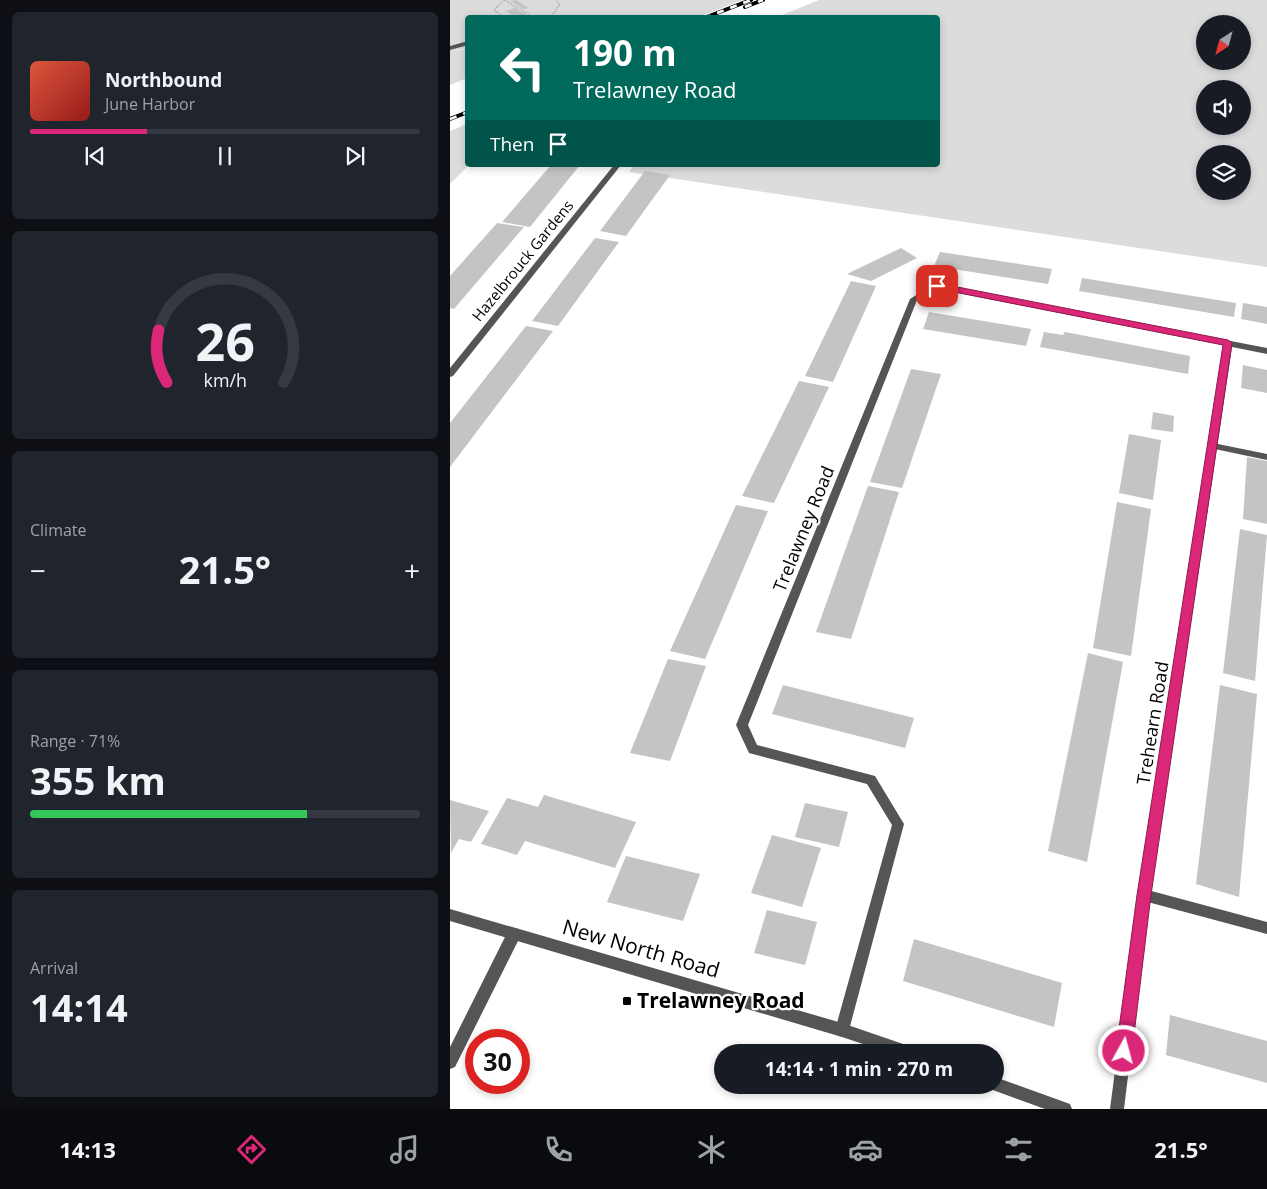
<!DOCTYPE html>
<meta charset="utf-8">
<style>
:root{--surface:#171b24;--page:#20242c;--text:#f1f3f6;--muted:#9ea1a6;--line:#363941;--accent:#db2777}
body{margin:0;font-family:"Open Sans",sans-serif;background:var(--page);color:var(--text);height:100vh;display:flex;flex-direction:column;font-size:19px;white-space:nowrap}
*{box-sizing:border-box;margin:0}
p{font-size:16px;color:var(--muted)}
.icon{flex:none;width:28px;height:28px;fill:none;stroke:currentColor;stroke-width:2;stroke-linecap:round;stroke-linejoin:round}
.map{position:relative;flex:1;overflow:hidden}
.sheet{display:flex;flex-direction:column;gap:12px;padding:12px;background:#0d0f14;width:450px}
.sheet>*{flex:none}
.top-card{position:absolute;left:15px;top:15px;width:475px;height:152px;border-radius:5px;box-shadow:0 2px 8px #0003;background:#00695c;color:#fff;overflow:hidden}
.needle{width:32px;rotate:216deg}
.fabs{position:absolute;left:746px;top:15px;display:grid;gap:10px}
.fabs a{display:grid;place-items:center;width:55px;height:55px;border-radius:50%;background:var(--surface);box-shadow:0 2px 8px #0003;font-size:25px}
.speed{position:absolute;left:15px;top:1029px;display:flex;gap:10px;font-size:25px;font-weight:700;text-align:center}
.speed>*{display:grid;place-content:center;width:65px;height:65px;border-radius:50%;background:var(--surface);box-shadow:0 2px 8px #0003;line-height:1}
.speed .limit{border:8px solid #d22;background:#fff;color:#111}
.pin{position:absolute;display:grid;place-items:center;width:42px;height:42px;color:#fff;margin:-21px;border-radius:10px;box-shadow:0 2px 8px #0006}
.me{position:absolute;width:55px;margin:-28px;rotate:7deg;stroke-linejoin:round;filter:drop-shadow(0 0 4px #0008)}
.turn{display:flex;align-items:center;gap:18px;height:105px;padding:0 25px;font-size:22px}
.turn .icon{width:65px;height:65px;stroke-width:2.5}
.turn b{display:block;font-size:35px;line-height:42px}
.then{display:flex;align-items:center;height:48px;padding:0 25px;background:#0003;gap:10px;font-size:19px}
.big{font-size:38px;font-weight:700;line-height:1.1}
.sheet .tile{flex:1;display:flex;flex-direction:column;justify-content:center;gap:8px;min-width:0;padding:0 18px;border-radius:8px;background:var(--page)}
.sheet .dial{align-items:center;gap:0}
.dial svg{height:130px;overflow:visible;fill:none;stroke:var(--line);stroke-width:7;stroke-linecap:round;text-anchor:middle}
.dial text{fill:var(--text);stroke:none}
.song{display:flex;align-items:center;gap:15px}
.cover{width:60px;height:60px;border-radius:8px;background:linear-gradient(135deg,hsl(10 70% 55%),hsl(0 70% 35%))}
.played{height:5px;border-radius:2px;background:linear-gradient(90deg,var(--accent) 30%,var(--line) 30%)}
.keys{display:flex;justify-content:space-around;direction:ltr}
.heat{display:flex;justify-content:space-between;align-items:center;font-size:28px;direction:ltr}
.charge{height:8px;border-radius:4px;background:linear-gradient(90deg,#34c759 71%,var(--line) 0)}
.trip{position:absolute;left:264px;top:1044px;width:290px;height:50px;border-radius:25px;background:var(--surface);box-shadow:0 2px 8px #0003;font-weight:700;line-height:50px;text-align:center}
.menu{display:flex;height:80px;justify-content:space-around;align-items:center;background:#090b0e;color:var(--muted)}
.menu .icon{width:35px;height:35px}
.menu .on{color:var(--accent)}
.menu b{font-size:22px;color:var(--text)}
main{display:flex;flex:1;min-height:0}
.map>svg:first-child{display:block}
</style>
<main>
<section class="sheet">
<div class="tile">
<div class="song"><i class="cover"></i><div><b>Northbound</b><p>June Harbor</p></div></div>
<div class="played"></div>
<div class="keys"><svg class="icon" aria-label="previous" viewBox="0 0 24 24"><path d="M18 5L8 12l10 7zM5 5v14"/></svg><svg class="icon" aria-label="pause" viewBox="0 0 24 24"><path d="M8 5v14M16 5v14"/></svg><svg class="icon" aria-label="next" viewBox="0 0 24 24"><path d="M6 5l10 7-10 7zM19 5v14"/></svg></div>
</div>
<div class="tile dial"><svg viewBox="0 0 100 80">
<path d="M14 69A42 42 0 1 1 86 69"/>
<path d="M14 69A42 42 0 0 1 9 37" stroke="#db2777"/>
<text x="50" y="56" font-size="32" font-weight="700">26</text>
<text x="50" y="72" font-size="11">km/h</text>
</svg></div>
<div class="tile"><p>Climate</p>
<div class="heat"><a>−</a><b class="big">21.5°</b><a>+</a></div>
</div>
<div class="tile"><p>Range · 71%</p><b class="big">355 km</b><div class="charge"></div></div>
<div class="tile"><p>Arrival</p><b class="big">14:14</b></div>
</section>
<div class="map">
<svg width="817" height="1109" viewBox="0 0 817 1109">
<rect width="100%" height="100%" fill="#fff"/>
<g fill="#dcdcdc" fill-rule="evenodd">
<path d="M0 0H293L248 17 18 18 17 48 4 51 17 49V78L0 85Z"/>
<path d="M369 0H817V267L179 172 184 165H488V18L327 17ZM755 24H792V61H755ZM755 89H792V126H755ZM755 154H792V191H755Z"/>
<path d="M17 124 19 165 0 184V131Z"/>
</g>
<g fill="#c4c4c4">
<path d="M66 0 79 8 73 9 61 1Z"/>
<path d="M65 8 77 16 66 18 56 11Z"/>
<path d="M101 165H130L80 227 52 222Z"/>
<path d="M195 171 220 175 176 236 150 231Z"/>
<path d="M47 223 74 227 4 309 0 308V276Z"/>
<path d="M145 238 169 242 108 326 82 321Z"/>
<path d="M451 248 467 258 421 281 397 274Z"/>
<path d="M490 252 602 269 598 284 484 266Z"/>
<path d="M632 278 786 303 784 317 629 291Z"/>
<path d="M401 281 426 286 383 382 355 376Z"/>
<path d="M793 303 817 307V324L791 319Z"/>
<path d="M479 312 581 329 576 346 473 329Z"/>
<path d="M76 326 103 331 0 467V423Z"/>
<path d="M594 332 613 335 615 332 740 356 738 374 590 347Z"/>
<path d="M793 365 817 370V393L791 388Z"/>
<path d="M461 369 491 374 452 488 420 482Z"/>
<path d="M349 381 379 387 324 503 292 496Z"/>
<path d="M703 412 724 416 723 432 701 429Z"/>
<path d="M679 434 711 440 703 500 669 493Z"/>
<path d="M797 457 817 461V524L793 519Z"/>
<path d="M418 486 449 492 401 639 366 632Z"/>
<path d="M667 502 701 509 681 656 643 648Z"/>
<path d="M286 505 318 511 255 659 220 651Z"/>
<path d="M790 529 817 535 805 681 773 673Z"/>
<path d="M638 653 673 662 637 862 598 851Z"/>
<path d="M218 659 256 666 220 761 180 753Z"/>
<path d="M333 685 464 718 455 748 322 714Z"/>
<path d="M770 685 807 694 789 897 746 884Z"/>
<path d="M94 795 186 822 165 868 75 841 67 855 31 844 57 798 88 807Z"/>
<path d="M0 800 39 811 21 842 9 839 1 853Z"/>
<path d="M355 803 398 812 389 847 345 837Z"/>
<path d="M322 835 371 848 352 907 301 893Z"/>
<path d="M176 856 250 874 233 921 157 902Z"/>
<path d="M317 910 367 922 355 965 304 953Z"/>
<path d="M464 939 612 983 604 1027 453 981Z"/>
<path d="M720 1015 817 1041V1083L716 1055Z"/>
</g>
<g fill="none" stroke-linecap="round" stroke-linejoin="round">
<g stroke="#777" stroke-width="2" stroke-dasharray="0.5 2" stroke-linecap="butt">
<path d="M54 0 44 10 55 18"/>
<path d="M55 0 84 18"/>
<path d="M100 18 110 4 106 0"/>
</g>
<g fill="#555" fill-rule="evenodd">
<path d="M18 41V45L0 50V46Z"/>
<path d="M763 443 817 454V460L760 448 758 446Z"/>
<path d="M694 889 817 922V934L694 901 690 899 688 895 690 891Z"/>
</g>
<g fill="#555" fill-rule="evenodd">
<path d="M164 165H171L3 376 0 377V368Z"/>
<path d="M484 284 817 348V354L782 347 700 895 674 1109H660L688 895 774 345 488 289 467 300 298 725 307 745 425 776 454 824 399 1030 397 1035 392 1037 387 1035 385 1030 442 825 417 784 299 753 286 725 460 299Z"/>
<path d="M64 928 69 929 70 934 69 939 5 1067 0 1069V1047L59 929Z"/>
</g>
<g fill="#555" fill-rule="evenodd">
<path d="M0 909 392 1023 456 1045 461 1047 463 1052H437L392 1037 0 921Z"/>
<path d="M545 1077 620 1104 622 1109H595L540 1089 538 1085H545Z"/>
</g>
<defs>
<g id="rail">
<path d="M295 7 313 0"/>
<path d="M254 18 301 0"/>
<path d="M0 119 18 112"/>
</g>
</defs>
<use href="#rail" stroke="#000" stroke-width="4"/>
<use href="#rail" stroke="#fff" stroke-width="2.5" stroke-dasharray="7" stroke-linecap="butt"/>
</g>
<path fill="#db2777" stroke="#8e194d" d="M487 283 778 340 782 343 701 895 682 1051 680 1056 674 1059 669 1056 666 1051 687 895 773 345 484 288V284Z"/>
<rect fill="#000" stroke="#fff" stroke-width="2" x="172" y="996" width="10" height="10" rx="2.5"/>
<g text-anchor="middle" stroke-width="4.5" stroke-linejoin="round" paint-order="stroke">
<g font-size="15" fill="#000" stroke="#fff">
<text transform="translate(73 261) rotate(-51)" y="5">Hazelbrouck Gardens</text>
</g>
<g font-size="18" fill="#000" stroke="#fff">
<text transform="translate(354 529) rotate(-68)" y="6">Trelawney Road</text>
<text transform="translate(703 723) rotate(-81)" y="6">Trehearn Road</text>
</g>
<g font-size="21" fill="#000" stroke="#fff">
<text transform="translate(191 949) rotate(16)" y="7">New North Road</text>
</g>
<g font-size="21" font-weight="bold" fill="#000" stroke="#fff" text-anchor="start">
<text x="187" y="1008">Trelawney Road</text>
</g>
</g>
</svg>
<div class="fabs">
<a><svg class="needle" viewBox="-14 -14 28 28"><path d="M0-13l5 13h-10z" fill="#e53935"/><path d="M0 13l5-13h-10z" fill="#9ea1a6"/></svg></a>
<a><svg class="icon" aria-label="sound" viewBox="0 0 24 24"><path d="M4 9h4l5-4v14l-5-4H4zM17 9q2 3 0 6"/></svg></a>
<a><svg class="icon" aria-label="layers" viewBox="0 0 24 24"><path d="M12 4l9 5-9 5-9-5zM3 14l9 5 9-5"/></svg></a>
</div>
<div class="speed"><div class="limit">30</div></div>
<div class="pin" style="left:487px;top:286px;background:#d93025"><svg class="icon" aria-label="arrive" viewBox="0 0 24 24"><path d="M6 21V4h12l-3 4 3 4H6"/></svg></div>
<svg class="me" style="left:674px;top:1051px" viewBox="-20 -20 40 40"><circle r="17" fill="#db2777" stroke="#fff" stroke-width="3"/><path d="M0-11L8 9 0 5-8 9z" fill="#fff"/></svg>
<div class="trip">14:14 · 1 min · 270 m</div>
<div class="top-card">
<div class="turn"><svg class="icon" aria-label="left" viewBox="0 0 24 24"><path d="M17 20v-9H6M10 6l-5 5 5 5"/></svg><div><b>190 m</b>Trelawney Road</div></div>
<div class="then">Then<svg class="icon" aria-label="arrive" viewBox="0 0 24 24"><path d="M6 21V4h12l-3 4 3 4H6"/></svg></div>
</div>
</div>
</main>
<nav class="menu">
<b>14:13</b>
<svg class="icon on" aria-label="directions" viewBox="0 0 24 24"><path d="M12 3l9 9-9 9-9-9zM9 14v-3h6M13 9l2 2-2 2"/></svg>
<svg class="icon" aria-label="music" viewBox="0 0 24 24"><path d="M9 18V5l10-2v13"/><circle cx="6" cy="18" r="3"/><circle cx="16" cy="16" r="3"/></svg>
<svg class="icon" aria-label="phone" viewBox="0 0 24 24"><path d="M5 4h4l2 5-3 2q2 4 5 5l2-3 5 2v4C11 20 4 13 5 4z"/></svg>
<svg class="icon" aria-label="climate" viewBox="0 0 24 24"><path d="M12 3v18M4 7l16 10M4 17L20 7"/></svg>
<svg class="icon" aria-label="car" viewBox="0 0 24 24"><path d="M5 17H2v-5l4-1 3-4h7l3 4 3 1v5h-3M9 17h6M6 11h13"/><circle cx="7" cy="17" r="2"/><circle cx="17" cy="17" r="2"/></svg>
<svg class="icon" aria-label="filters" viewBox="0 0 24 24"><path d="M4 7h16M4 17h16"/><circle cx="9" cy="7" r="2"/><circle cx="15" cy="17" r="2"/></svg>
<b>21.5°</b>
</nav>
